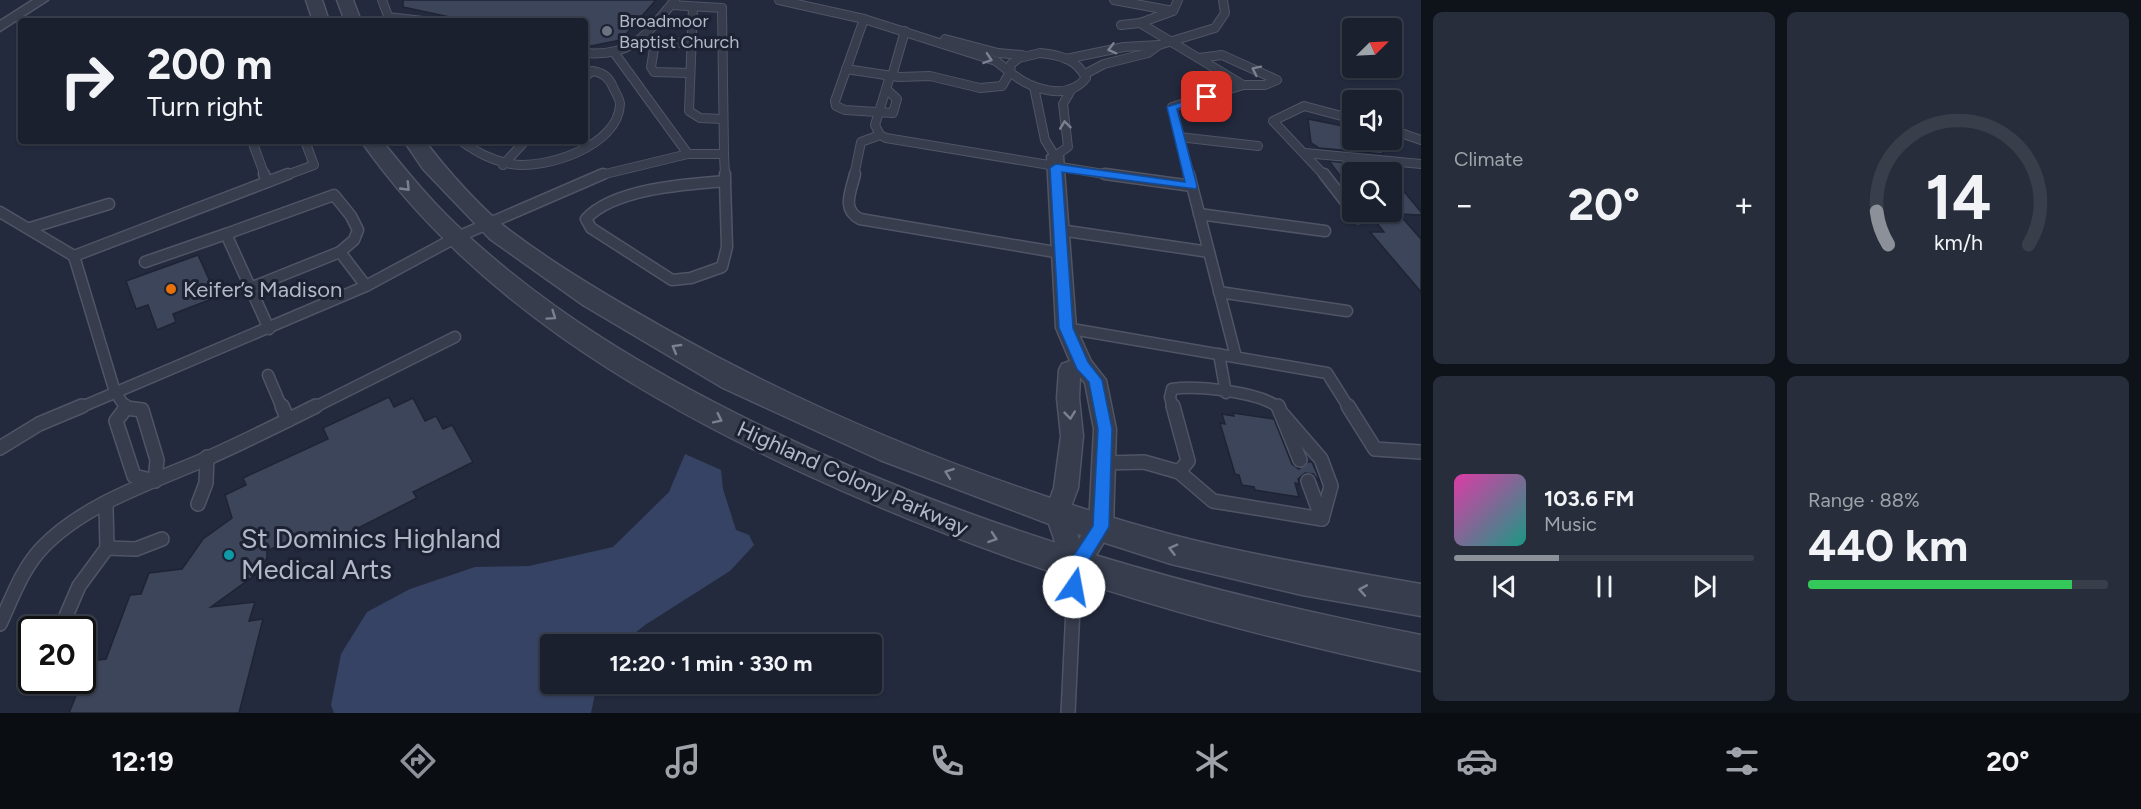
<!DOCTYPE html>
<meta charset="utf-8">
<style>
:root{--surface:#1a202e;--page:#272d3a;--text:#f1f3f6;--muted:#9fa3aa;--line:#383e4a;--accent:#8c9099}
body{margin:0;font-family:Figtree,sans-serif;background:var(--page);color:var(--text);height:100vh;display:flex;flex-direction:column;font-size:22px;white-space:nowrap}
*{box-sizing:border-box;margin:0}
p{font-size:20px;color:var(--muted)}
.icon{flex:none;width:33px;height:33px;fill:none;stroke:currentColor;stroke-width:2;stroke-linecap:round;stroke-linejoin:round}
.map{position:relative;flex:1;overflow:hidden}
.details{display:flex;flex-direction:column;gap:12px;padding:12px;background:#0e1219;width:720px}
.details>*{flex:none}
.top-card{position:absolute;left:18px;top:18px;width:570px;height:126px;border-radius:6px;box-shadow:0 2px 4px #0004,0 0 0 2px var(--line);background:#1a202e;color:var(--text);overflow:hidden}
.needle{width:39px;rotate:66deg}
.tools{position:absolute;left:1342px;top:18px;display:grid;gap:12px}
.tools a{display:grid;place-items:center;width:60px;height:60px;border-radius:6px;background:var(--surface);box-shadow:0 2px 4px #0004,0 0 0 2px var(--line);font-size:30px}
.speed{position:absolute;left:18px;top:616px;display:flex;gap:12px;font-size:30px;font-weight:700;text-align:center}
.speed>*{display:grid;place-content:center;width:78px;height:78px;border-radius:50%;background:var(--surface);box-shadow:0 2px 4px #0004,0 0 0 2px var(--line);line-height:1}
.speed .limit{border:3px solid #111;border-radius:9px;background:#fff;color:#111}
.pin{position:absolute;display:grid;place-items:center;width:51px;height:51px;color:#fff;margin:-26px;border-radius:12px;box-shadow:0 3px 9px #0006}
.me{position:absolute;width:66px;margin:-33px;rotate:12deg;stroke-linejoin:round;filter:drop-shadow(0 0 4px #0008)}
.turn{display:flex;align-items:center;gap:21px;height:126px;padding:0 30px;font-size:27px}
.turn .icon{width:78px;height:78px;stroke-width:2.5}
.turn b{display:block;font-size:42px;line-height:51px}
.big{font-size:45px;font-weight:700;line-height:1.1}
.details .card{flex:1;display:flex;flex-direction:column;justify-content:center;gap:9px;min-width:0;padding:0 21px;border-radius:9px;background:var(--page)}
.details .dial{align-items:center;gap:0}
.dial svg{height:156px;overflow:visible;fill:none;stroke:var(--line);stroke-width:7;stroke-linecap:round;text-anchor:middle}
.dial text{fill:var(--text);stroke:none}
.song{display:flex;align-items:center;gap:18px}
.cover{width:72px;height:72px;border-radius:9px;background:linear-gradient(135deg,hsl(320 70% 55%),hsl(170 70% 35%))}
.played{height:6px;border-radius:3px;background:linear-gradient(90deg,var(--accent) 35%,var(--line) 35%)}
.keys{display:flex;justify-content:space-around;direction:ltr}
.heat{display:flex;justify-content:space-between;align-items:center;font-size:33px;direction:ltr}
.charge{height:9px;border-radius:4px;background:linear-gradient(90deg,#34c759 88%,var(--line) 0)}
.details .tiles{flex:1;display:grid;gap:12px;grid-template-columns:repeat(2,1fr)}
.trip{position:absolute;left:540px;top:634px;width:342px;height:60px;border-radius:6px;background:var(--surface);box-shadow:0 2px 4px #0004,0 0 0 2px var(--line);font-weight:700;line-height:60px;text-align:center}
.dock{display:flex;height:96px;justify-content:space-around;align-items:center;background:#0a0d12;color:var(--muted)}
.dock .icon{width:42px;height:42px}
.dock .selected{color:var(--accent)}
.dock b{font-size:27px;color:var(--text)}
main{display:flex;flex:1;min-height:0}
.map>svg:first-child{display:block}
</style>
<main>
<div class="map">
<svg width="1421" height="713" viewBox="0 0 1421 713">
<rect width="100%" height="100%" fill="#232a3d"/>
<path fill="#374364" d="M685 454 721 470 723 489 736 530 749 535 754 545 730 571 645 625 620 645H550V684H597L591 713H334L331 705 341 654 367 612 410 589 475 567 529 566 613 547 669 492Z"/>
<g fill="#3d455b" stroke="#1e2434" stroke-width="1.5">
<path d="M403 0H656L621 40 586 47 585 21H468L403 7Z"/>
<path d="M1308 119 1353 128V140L1380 142 1383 154 1319 148 1311 143Z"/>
<path d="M1329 161 1386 167 1387 172H1353V193Z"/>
<path d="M1392 177 1421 212V215L1399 214 1421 239V292L1370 232H1384L1368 212H1392Z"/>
<path d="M198 255 217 297 173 314 176 322 157 330 148 305 136 309 126 281Z"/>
<path d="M389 397 394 407 413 398 425 421 436 416 443 429 452 425 473 462 413 492 417 498 325 545 322 539 296 552 292 539 267 551V558L258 573 211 607 255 602 249 621 263 619 239 713H69L90 661 106 659 130 595 141 594 149 573 182 569 203 539 232 518 225 495 246 485 243 478 328 439 323 428Z"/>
<path d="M1233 413 1274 419 1292 464 1299 469 1308 462H1312L1321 483 1313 474 1305 473 1298 479 1299 484 1295 483 1299 497 1255 490 1254 487 1242 485 1239 475 1235 474 1220 423 1225 424 1222 414 1234 416Z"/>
</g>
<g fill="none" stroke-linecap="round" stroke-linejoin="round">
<defs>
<g id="service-far2">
<path d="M382 0 390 21"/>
<path d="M779 0 864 19 996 61 1010 72"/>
<path d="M1114 0 1173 11"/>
<path d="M671 5 722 8 724 154"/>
<path d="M693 7 689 111 700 118 723 119"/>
<path d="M388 17 423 21"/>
<path d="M864 19 835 101 836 106 845 110 893 113 897 99 886 89"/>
<path d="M1140 23 1173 11 1178 0"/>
<path d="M1121 25 1140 23 1243 85 1172 107 1190 176"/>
<path d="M945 39 998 53 1022 55"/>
<path d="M650 42 691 43"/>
<path d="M655 43 651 67 654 72 690 73"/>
<path d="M585 53C634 57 646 34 675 0"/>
<path d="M1040 53C1060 55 1077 59 1086 78 1067 102 1030 89 1010 72L1011 64 1019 58Z"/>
<path d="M616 55 688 154"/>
<path d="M1199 58 1222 55 1277 80 1265 85H1243"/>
<path d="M1066 59 1124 47 1159 45"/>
<path d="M846 69 899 77 930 76 980 88 1002 86 1010 72"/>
<path d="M1085 74 1104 64 1148 53 1159 45 1215 28 1225 13 1223 0"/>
<path d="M890 76 875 125 880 135 886 138 1116 176"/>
<path d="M892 76 905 31"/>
<path d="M1034 87 1045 140 1055 156 1068 147 1063 104 1071 90"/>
<path d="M1392 130 1421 140"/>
<path d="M1179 137 1258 146"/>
<path d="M252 141 265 176"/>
<path d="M461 141C478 153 491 160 511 164 545 170 619 146 620 104 620 99 615 92 613 87 609 77 602 72 592 71L585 77"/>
<path d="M1305 153 1421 164"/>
<path d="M503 165 525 141"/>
<path d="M284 176 314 165 305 141"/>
<path d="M597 176 688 154H724L725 176"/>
<path d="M854 176 861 142 880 135"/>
<path d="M1325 176 1273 121 1304 106 1353 119"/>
</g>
<g id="service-far1">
<path d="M725 174V181"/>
<path d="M855 174C851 192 841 209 860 219L1061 253"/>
<path d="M1105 174 1192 186"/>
<path d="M1189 174 1236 357"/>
<path d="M1324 174 1358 218"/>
<path d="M725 181 727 247 722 267 691 278 672 280 591 228 586 219C613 189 686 184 725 181Z"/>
<path d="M267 182 288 174"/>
<path d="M0 212 74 256"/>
<path d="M1199 214 1325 231"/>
<path d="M30 228 109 204"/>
<path d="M1060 230 1209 252"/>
<path d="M145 262 226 234"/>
<path d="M250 288 340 252"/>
<path d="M1219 292 1347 311"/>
<path d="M1066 328 1327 373 1349 408"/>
<path d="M269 329 226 234 334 195 351 216 358 230 354 240 340 252 366 286"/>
<path d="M1219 354 1226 393"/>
<path d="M268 375 282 408"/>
<path d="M79 408 366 286 455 238 603 174"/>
<path d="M126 408 115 392 74 256 267 182 264 174"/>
<path d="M313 408 455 337"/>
<path d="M1173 408 1170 397 1172 389C1196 385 1261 392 1279 408"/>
</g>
<g id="service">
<path d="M125 406 126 408"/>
<path d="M282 406 288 420"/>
<path d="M1173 406 1188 461 1179 472 1213 501 1322 519 1331 486 1321 459 1283 415"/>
<path d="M1278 406 1300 460"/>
<path d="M1348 406 1375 449 1421 452"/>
<path d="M126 408 142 410 157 460 155 481 134 476 116 421Z"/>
<path d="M0 448 39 424 82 406"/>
<path d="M1105 463 1144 462 1179 472"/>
<path d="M1308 481 1322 519"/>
<path d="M198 504 206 483 207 457"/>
<path d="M106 506 107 548"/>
<path d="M0 624C12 598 22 569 42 548 83 505 147 484 201 461 240 444 278 425 316 406"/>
<path d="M60 630 79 586 107 548 136 549 162 539"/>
<path d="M37 686 38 681"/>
<path d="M1068 713 1075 566"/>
</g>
<g id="minor">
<path d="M33 0H48L0 31V21Z"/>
<path d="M1055 151 1063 156 1076 328 1091 361 1106 380 1116 429 1113 527 1084 575 1075 578 1066 575 1045 512 1054 488 1061 436 1057 398 1059 370 1062 364 1070 361 1056 328 1047 156ZM1080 377 1085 383 1094 429 1089 524 1079 539 1069 512 1078 488 1083 436 1079 398Z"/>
</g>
<g id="tertiary">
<path d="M306 0H322L329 21H313Z"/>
<path d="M337 0H353L361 21H345Z"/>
<path d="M361 141H382C408 173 434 205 465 233 550 312 651 372 755 423 966 526 1191 590 1421 635V671C1208 627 1001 565 803 473 635 395 469 295 361 141Z"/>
<path d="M404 141H425C444 167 483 211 509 230 558 267 611 298 664 328 822 417 995 486 1169 534 1252 556 1337 569 1421 584V616L1302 595 1171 564 1065 530 880 460 723 388 583 305 490 239 423 169Z"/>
</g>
</defs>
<use href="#service-far2" stroke="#4f5565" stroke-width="10"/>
<use href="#service-far1" stroke="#4f5565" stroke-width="13"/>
<use href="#service" stroke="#4f5565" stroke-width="16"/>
<use href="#minor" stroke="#4f5565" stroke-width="3"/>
<use href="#tertiary" stroke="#4f5565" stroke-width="3"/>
<use href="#service-far2" stroke="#373d4d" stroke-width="8"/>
<use href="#service-far1" stroke="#373d4d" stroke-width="10"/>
<use href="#service" stroke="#373d4d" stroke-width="13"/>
<use href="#minor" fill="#373d4d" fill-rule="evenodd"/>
<use href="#tertiary" fill="#373d4d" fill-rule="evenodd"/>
</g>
<defs><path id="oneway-chevron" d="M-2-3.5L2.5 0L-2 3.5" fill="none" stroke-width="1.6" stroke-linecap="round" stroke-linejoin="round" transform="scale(1.5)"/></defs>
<g stroke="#7b8191">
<use href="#oneway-chevron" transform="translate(1112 49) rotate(165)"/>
<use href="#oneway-chevron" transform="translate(988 59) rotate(19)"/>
<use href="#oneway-chevron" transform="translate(1256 70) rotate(-154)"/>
<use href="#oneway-chevron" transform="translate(1065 125) rotate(-97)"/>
<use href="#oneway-chevron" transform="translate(406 187) rotate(46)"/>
<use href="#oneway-chevron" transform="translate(552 316) rotate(35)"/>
<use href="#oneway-chevron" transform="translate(676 348) rotate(-150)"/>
<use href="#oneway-chevron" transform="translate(1070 415) rotate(84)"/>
<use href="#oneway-chevron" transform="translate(718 419) rotate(26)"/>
<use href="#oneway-chevron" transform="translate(949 473) rotate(-160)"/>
<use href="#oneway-chevron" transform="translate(993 538) rotate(19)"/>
<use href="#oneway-chevron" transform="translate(1173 549) rotate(-165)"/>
<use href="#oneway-chevron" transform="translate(1363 590) rotate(-170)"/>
</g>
<path fill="#1a73e8" stroke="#114b97" stroke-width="1.5" d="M1207 94 1212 97 1210 99 1177 109 1197 186 1196 189 1062 172 1073 328 1088 362 1102 380 1112 429 1109 527 1084 568 1080 593 1074 595 1068 593 1066 587 1067 566 1093 526 1098 429 1089 382 1077 369 1059 328 1050 168 1056 164 1185 182 1167 107Z"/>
<circle fill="#6b7280" stroke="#1c2232" stroke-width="2" cx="607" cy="31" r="6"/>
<circle fill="#e8710a" stroke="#1c2232" stroke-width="2" cx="171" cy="289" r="6"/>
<circle fill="#0f9aa8" stroke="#1c2232" stroke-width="2" cx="229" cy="555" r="6"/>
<g text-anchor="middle" stroke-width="6" stroke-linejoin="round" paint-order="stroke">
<g font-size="18" fill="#b3b8c9" stroke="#1c2232" text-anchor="start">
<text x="619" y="27">Broadmoor<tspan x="619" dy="21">Baptist Church</tspan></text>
</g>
<g font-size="22" fill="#b3b8c9" stroke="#1c2232" text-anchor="start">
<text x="183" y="297">Keifer’s Madison</text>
</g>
<g font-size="22" fill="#b3b8c9" stroke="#1c2232">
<text transform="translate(853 478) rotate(24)" y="8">Highland Colony Parkway</text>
</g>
<g font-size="27" fill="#b3b8c9" stroke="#1c2232" text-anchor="start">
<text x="241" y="548">St Dominics Highland<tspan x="241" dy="31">Medical Arts</tspan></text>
</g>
</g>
</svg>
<div class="tools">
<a><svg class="needle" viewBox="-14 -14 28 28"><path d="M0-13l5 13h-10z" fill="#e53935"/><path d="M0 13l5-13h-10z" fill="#9fa3aa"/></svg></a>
<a><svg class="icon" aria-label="sound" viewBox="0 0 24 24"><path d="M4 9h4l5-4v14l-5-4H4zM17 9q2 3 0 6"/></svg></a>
<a><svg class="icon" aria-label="search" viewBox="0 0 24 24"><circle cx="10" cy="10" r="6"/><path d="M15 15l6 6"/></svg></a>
</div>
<div class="speed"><div class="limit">20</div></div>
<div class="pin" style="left:1207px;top:97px;background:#d93025"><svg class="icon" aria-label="arrive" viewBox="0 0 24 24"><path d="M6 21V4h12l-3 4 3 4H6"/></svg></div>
<svg class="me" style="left:1074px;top:587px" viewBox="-20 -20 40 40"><circle r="19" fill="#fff"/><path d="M0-13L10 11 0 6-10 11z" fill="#1a73e8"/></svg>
<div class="trip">12:20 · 1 min · 330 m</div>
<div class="top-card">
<div class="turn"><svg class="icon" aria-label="right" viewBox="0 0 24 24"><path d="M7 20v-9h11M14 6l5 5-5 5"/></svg><div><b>200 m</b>Turn right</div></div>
</div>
</div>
<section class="details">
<div class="tiles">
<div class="card"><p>Climate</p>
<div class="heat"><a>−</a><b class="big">20°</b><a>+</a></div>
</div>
<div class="card dial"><svg viewBox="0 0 100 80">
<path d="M14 69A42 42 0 1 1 86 69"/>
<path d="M14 69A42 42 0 0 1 8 52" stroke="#8c9099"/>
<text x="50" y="56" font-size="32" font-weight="700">14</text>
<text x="50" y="72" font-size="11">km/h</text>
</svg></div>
<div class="card">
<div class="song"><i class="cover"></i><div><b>103.6 FM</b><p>Music</p></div></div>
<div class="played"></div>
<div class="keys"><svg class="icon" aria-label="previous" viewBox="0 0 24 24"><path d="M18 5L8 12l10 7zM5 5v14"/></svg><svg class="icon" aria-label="pause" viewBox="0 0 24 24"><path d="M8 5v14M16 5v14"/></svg><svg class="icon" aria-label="next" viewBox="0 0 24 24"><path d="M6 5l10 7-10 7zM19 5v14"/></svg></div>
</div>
<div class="card"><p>Range · 88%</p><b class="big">440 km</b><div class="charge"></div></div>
</div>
</section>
</main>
<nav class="dock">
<b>12:19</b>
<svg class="icon selected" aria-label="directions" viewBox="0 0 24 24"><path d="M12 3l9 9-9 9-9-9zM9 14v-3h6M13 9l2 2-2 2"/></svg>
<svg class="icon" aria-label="music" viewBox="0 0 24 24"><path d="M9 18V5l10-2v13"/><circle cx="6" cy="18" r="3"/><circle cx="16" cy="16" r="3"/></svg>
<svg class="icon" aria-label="phone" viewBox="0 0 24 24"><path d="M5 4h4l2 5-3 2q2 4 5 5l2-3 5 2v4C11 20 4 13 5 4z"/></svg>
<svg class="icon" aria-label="climate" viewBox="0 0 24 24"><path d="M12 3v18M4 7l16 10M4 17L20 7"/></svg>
<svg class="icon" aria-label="car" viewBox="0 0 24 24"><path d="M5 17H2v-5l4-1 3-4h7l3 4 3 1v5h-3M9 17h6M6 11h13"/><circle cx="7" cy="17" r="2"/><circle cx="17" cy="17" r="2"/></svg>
<svg class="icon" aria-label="filters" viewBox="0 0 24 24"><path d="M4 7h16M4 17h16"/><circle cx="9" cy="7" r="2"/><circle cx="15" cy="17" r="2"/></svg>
<b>20°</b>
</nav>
